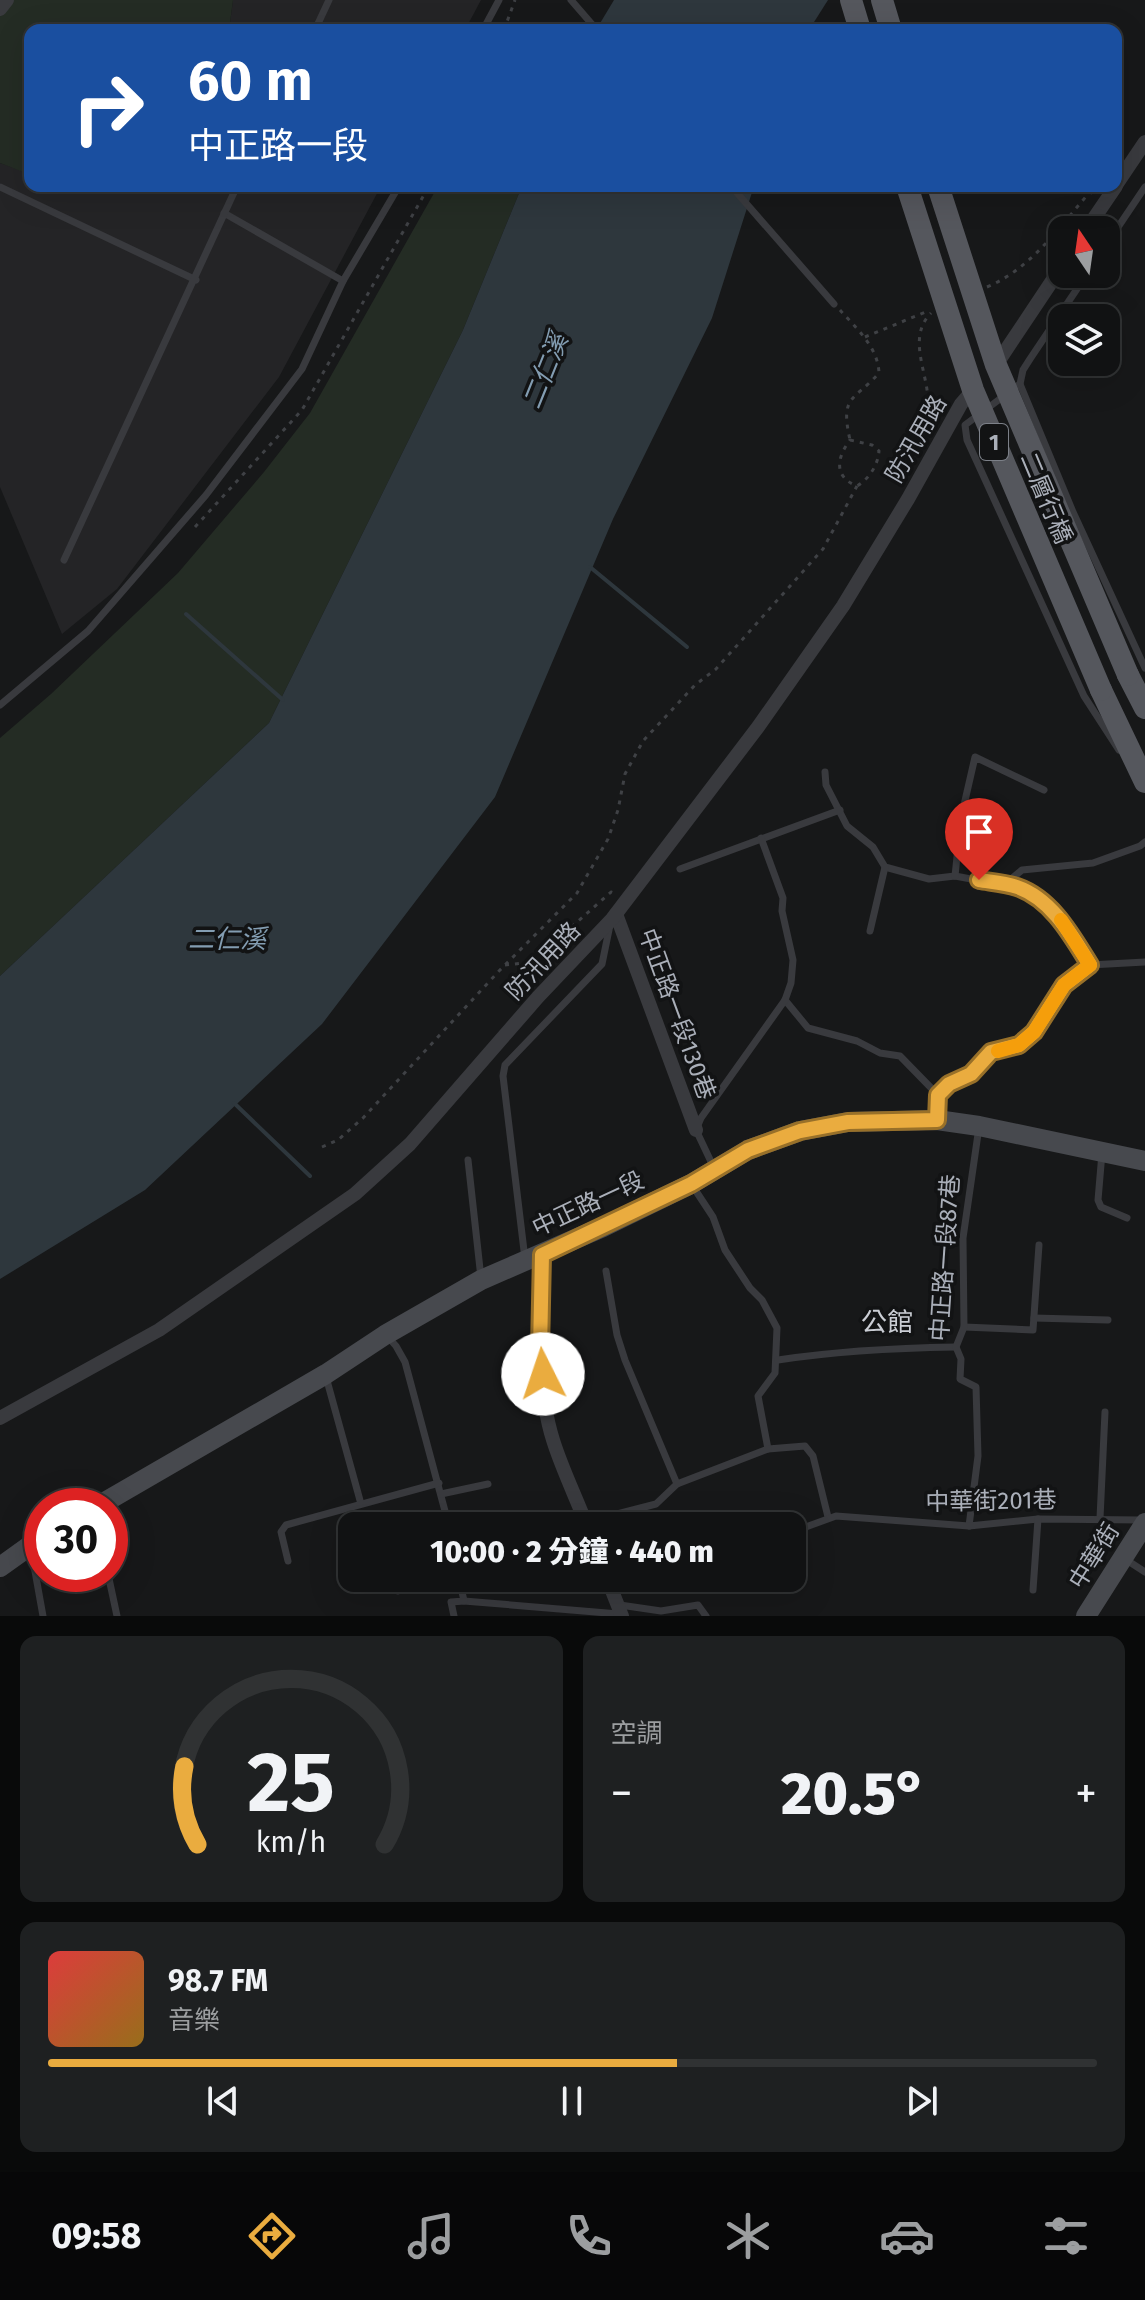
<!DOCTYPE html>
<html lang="zh-TW">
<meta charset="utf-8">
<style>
:root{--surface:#111213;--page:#1e2021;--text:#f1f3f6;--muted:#9c9ea0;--line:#303233;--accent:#eaac3f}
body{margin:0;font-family:"Fira Sans","Noto Sans TC",sans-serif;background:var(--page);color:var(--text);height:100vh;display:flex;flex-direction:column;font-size:30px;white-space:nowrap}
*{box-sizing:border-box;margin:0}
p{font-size:26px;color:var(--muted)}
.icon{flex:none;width:44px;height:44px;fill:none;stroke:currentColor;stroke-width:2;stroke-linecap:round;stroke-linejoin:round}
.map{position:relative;height:1616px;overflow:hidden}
.panel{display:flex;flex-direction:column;gap:20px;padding:20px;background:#090a0a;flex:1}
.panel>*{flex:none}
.hud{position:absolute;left:24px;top:24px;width:1098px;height:168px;border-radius:16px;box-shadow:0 8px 32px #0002,0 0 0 2px var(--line);background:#1a4fa0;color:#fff;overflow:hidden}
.needle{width:52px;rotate:347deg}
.tools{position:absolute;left:1048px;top:216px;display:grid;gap:16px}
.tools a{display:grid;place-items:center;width:72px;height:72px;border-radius:16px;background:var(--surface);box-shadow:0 8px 32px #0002,0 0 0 2px var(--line);font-size:40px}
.speed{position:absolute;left:24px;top:1488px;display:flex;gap:16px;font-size:40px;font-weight:700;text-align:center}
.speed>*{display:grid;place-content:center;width:104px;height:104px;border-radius:50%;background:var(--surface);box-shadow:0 8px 32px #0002,0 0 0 2px var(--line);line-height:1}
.speed .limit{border:12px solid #d22;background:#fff;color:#111}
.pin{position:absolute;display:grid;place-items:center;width:68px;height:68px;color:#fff;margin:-82px -34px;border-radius:50% 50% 50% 0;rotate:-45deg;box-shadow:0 0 8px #0007}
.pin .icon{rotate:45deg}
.me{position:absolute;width:88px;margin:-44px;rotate:356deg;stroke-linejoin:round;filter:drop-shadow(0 0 6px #0008)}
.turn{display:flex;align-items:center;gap:28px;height:168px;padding:0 32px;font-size:36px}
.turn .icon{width:104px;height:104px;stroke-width:2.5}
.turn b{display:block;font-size:56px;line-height:68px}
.big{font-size:60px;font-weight:800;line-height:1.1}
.panel .card{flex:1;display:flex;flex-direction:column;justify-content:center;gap:12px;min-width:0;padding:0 28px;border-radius:16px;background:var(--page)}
.panel .dial{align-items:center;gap:0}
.dial svg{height:208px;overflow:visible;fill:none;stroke:var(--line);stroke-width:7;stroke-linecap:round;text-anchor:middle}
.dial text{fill:var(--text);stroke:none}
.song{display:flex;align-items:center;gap:24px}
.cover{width:96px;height:96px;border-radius:12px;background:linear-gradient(135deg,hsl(0 70% 55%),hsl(40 70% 35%))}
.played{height:8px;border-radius:4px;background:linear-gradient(90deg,var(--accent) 60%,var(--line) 60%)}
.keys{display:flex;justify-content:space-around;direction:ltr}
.heat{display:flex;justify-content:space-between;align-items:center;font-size:44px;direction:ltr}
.panel .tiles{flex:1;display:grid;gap:20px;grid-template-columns:1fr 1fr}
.card:last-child{grid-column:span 2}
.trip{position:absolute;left:338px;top:1512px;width:468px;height:80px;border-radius:16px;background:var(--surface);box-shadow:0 8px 32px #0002,0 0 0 2px var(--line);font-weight:800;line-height:80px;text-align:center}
.menu{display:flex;height:128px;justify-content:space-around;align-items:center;background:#070708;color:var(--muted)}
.menu .icon{width:56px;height:56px}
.menu .active{color:var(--accent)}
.menu b{font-size:36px;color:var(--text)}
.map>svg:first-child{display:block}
</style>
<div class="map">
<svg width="1145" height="1616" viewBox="0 0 1145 1616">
<rect width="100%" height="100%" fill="#171819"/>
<g fill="#242426">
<path d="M233 0H481L465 30H229Z"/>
<path d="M0 163 26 172 30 166V186H381L279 377 117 589 62 634 0 487Z"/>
</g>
<g fill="#242c24">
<path d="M7 0H233L229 30H30V166L26 173 0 163V9Z"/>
<path d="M438 186H522L463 330 269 723 0 976V738L51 694 178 573 264 472 310 413Z"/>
</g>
<g fill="#2e373d">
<path d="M614 0H828L809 30H596Z"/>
<path d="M522 186H754L712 318 613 519 495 797 322 1024 145 1190 0 1279V976L269 723 463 330Z"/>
</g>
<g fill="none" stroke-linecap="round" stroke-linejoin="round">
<g stroke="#2e373d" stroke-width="4">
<path d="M590 567 687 647"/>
<path d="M186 614 283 700"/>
<path d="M234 1103 310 1176"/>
</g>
<g stroke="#3f4145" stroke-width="3" stroke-dasharray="4 6" stroke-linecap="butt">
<path d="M504 30 515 0"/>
<path d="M987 287C1032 268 1059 227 1090 192L1095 195"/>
<path d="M840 310C856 328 878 347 879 373 853 402 840 395 850 440"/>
<path d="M865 337 928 311"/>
<path d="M850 440 872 445 879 451C878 465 869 479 857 486 833 477 837 457 850 440Z"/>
<path d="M913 458C920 440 928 424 928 404 929 374 906 338 931 313"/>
<path d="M195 527 302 410 429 186"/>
<path d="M505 965 532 962 611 892 614 893"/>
<path d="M322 1147 338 1140 363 1118 499 971 577 893 608 839 618 810 625 774 643 741 695 685 716 669 823 549 857 486"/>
</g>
<g stroke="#393a3e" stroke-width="7">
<path d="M571 0 597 30"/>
<path d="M315 30 329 0"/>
<path d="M483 30 499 0"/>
<path d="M731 186 834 304"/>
<path d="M0 187 196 280"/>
<path d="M224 213 343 281"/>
<path d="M1106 245 1145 187"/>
<path d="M1087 274 1030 359 1023 370 1020 384 1073 512 1145 668"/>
<path d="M1020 384 965 425 967 440 1084 696 1119 750"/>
<path d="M64 560 237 186"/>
<path d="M0 705 88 631 206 495 302 369 343 281 399 186"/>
<path d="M825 772 826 785 847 826 873 847 885 867 929 879 955 876 1019 888 1061 919 1090 965"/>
<path d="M680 869 840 810"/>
<path d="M955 876 961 818 975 757 1044 790"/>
<path d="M1004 885 1022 870 1093 863 1140 846 1145 842"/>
<path d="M870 931 885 867"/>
<path d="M785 1000 808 1028 857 1041 880 1053 900 1056 938 1095 949 1084 971 1074 991 1052 1019 1045 1034 1032 1049 1006 1076 974 1090 965 1145 962"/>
<path d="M1102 1153 1098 1200 1101 1207 1127 1218"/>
<path d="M468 1160 481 1278"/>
<path d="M714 1168 696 1130 701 1118 785 1000 791 983 793 960 782 911 783 898 761 838"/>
<path d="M692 1185 713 1217 725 1250 750 1288 762 1300 777 1328 775 1373 758 1396 768 1449 805 1446 813 1456 828 1517"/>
<path d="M525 1259 503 1076 505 1065 602 964 610 925"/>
<path d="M606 1271 617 1335 625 1360 677 1484"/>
<path d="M1034 1318 1108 1320"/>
<path d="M964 1327 1033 1330 1039 1245"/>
<path d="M387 1336 396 1346 405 1362 449 1526"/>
<path d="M778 1360C837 1351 895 1348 956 1347"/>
<path d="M326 1377 361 1504"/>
<path d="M441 1494 488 1484"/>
<path d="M1100 1518 1105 1412"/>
<path d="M586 1522 656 1504 677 1484 768 1449"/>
<path d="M969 1526 978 1456 976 1387 960 1379 961 1359 956 1347 964 1327 963 1238 979 1127"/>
<path d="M792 1532 836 1516 969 1526 1038 1519 1142 1520"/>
<path d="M31 1549 43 1616"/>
<path d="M1125 1559 1145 1572"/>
<path d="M288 1561 281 1532 286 1525 439 1483"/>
<path d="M108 1574 117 1616"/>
<path d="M1033 1590 1038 1519"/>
<path d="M398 1591 438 1578"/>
<path d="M464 1601 619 1614"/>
<path d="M620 1605 661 1611 698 1605 706 1616"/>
<path d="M454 1616 451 1602 464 1601 459 1578"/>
</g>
<g stroke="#393a3e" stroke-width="14">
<path d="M0 9 7 0"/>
<path d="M1116 185 1145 142"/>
<path d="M1086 230 1116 186"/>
<path d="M996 365 1062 266"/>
<path d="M616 914 696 1130"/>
<path d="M542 1255C541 1314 535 1383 553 1440 562 1469 576 1497 587 1526"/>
<path d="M0 1418 159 1330 355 1194 410 1144 538 997 612 919 758 727 843 606 908 499 961 404 973 390"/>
<path d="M607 1578 622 1616"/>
</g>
<g stroke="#47494e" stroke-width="20">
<path d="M98 1506 326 1374 385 1335 481 1280 603 1227 691 1184 748 1150 800 1131 848 1122 937 1120 979 1126 1145 1161"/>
<path d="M0 1567 42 1537"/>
<path d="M1086 1616 1145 1523"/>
</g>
<g stroke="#55575d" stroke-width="22">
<path d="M851 0 860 30"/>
<path d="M882 0 891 30"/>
<path d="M1128 675 1145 708"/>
<path d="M1101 690 1145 782"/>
</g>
<g stroke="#55575d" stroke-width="22">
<path d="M907 186 973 390 1101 690"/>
<path d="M938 186 996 365 1128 675"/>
</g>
</g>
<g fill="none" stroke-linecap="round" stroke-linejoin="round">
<defs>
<path id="route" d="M543 1374 540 1350 542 1255 691 1184 748 1150 800 1131 848 1122 937 1120 938 1095 949 1084 971 1074 991 1052 1019 1045 1034 1032 1064 985 1090 965C1072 936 1052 899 1017 887 1005 883 991 882 979 880"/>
</defs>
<use href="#route" stroke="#987029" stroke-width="20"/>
<use href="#route" stroke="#eaac3f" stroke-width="14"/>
<path stroke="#f59e0b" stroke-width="14" d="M998 1051 1019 1045 1034 1032 1064 985 1090 965 1061 920"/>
</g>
<g text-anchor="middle" stroke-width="7" stroke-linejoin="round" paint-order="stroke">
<rect fill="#121314" stroke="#7c8088" stroke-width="2" x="980" y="424" width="28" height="36" rx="6"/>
<g font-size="22" font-weight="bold" fill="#aaafb9">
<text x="994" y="450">1</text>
</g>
<g font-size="24" fill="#aaafb9" stroke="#121314">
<text transform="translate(916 439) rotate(-60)" y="8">防汛用路</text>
<text transform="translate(1046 498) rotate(67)" y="8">二層行橋</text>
<text transform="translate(543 961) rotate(-47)" y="8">防汛用路</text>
<text transform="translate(677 1014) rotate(70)" y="8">中正路一段130巷</text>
<text transform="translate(588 1204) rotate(-25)" y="8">中正路一段</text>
<text transform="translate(945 1258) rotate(-86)" y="8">中正路一段87巷</text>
<text transform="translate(991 1501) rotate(-1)" y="8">中華街201巷</text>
<text transform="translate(1094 1556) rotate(-58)" y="8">中華街</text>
</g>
<g font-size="26" font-style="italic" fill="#839db2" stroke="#121314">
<text transform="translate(545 371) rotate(-68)" y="9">二仁溪</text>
<text x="227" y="948">二仁溪</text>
</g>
<g font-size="26" fill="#cbced5" stroke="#121314">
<text x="887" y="1331">公館</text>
</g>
</g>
</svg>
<div class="tools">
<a><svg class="needle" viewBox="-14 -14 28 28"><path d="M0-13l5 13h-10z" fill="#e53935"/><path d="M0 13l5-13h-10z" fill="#9c9ea0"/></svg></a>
<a><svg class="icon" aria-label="layers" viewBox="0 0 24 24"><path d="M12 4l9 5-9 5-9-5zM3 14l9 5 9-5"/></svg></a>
</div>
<div class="speed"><div class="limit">30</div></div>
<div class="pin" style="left:979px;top:880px;background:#d93025"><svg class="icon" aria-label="arrive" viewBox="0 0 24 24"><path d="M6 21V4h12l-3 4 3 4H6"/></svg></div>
<svg class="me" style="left:543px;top:1374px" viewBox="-20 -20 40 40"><circle r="19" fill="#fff"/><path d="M0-13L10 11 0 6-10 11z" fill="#eaac3f"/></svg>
<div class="trip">10:00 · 2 分鐘 · 440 m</div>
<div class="hud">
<div class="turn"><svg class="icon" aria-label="right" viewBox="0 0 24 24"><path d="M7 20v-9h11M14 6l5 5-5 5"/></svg><div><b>60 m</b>中正路一段</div></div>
</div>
</div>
<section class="panel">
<div class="tiles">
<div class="card dial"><svg viewBox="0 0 100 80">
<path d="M14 69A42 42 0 1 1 86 69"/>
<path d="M14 69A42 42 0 0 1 9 39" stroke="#eaac3f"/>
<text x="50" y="56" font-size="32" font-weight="700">25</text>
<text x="50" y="72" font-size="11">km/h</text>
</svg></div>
<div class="card"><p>空調</p>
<div class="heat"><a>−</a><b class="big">20.5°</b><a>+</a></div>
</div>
<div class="card">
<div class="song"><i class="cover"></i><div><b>98.7 FM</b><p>音樂</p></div></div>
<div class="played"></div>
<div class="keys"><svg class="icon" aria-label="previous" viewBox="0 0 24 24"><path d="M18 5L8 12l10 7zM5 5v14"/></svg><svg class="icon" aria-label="pause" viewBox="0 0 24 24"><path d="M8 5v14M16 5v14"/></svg><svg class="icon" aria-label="next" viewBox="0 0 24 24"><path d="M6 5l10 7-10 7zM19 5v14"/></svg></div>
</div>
</div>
</section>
<nav class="menu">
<b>09:58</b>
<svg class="icon active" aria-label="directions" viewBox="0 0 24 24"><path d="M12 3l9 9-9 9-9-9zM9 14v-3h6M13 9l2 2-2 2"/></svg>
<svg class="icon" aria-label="music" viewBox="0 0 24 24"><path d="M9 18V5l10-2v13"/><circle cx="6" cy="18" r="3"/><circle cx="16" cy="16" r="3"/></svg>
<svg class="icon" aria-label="phone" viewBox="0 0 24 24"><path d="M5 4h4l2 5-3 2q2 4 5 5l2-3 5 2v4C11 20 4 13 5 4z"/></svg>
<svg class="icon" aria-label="climate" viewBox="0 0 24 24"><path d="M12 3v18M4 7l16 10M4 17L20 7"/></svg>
<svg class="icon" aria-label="car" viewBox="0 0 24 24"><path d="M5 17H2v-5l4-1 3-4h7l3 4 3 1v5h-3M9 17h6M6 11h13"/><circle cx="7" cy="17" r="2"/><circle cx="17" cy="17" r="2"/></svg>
<svg class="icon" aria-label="filters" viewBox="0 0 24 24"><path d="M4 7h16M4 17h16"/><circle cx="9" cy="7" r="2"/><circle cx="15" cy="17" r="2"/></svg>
</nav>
